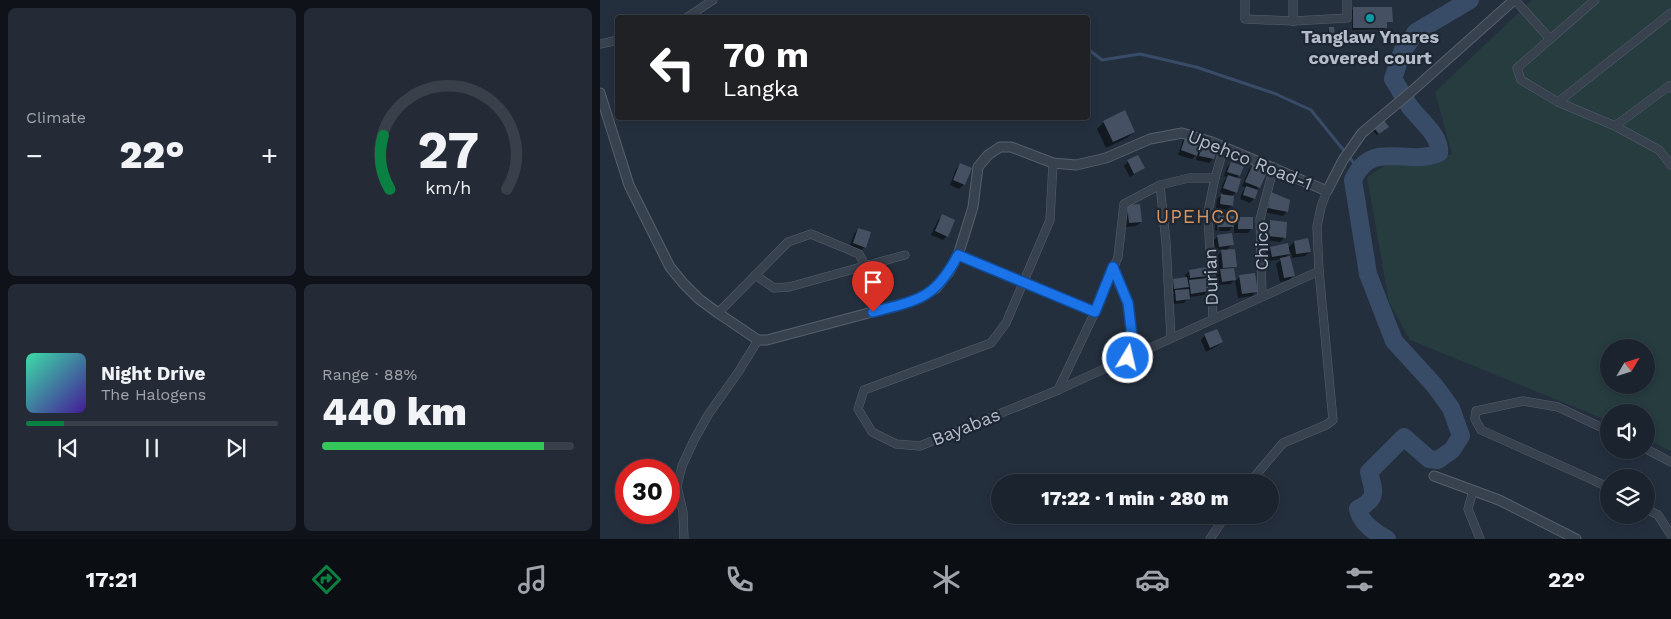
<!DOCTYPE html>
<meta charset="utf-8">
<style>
:root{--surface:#1b232e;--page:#242b36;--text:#f1f3f6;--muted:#a0a4aa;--line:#39404a;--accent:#0b8043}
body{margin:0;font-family:"Work Sans",sans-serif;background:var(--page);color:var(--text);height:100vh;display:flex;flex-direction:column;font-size:19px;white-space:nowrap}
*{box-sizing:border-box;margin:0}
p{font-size:16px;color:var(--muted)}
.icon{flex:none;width:28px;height:28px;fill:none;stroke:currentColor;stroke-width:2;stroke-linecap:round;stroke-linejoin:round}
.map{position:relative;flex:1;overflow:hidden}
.panel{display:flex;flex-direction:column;gap:8px;padding:8px;background:#0f1319;width:600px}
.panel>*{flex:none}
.top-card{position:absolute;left:15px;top:15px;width:475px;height:105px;border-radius:5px;box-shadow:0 2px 8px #0003,0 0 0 1px var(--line);background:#202124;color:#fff;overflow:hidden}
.needle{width:32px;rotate:52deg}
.controls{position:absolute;left:1000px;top:339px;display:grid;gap:10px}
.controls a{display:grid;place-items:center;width:55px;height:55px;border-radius:50%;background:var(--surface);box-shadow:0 2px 8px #0003,0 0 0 1px var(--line);font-size:25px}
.speed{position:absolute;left:15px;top:459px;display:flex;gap:10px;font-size:25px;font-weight:700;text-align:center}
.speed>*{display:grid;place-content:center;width:65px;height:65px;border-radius:50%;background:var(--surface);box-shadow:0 2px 8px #0003,0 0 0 1px var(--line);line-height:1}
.speed .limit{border:8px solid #d22;background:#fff;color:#111}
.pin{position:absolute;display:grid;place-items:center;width:42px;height:42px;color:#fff;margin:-51px -21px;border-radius:50% 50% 50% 0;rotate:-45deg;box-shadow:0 0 5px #0007}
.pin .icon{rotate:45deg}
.me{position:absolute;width:55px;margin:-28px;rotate:9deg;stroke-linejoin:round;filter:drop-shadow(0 0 4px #0008)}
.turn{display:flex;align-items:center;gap:18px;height:105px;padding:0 25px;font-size:22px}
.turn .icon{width:65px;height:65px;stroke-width:2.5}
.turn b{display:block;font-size:35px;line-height:42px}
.big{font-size:38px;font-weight:800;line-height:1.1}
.panel .widget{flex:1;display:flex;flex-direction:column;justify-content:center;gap:8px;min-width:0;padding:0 18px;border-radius:8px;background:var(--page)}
.panel .dial{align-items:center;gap:0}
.dial svg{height:130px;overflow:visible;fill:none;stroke:var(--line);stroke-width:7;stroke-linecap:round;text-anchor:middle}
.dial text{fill:var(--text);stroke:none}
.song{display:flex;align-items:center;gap:15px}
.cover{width:60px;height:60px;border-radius:8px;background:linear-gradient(135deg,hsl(160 70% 55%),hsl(260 70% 35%))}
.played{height:5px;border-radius:2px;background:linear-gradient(90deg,var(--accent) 15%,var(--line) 15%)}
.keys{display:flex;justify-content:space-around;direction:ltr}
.heat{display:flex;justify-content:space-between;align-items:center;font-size:28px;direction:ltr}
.charge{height:8px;border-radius:4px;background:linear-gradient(90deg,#34c759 88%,var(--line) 0)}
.panel .tiles{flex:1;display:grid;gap:8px;grid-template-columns:repeat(2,1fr)}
.trip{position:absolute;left:391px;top:474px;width:288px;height:50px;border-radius:25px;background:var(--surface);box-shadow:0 2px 8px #0003,0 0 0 1px var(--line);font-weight:800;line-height:50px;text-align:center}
.tab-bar{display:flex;height:80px;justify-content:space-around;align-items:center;background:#0b0e12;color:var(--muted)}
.tab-bar .icon{width:35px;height:35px}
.tab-bar .active{color:var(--accent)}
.tab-bar b{font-size:22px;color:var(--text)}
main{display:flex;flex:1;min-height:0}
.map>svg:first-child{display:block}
</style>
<main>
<section class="panel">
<div class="tiles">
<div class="widget"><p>Climate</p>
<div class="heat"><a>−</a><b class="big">22°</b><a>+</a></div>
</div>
<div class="widget dial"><svg viewBox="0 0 100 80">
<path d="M14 69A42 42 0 1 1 86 69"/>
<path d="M14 69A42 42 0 0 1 10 36" stroke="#0b8043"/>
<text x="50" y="56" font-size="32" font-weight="700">27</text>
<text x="50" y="72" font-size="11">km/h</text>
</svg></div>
<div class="widget">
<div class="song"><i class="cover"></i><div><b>Night Drive</b><p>The Halogens</p></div></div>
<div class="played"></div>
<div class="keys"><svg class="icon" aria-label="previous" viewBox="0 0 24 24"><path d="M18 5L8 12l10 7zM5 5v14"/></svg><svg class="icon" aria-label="pause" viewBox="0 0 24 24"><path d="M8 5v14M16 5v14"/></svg><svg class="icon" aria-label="next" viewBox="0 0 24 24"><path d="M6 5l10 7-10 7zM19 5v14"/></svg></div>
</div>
<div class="widget"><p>Range · 88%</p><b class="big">440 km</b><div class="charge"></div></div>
</div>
</section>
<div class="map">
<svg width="1071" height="539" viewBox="0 0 1071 539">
<rect width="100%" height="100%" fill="#242f3e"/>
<path fill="#263c3f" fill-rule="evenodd" d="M932 0H1071V451L1046 439V412H1009V421L810 340 789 302 767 177 786 165 815 166 852 154 835 92ZM1009 348H1046V385H1009Z"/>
<g fill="#0007" fill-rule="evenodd">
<path d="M754 8 791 21 786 23V28L784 29 752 30V10Z"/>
<path d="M730 28H733L734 35 732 37 728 35V30Z"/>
<path d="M504 122 534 132 527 138 506 148 497 129Z"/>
<path d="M786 128 777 135 773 131 775 129Z"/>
<path d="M587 136 597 152 602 147 613 159 609 163 596 160 597 154 592 159 578 155 583 140Z"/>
<path d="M528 161 544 168 530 177 524 166Z"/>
<path d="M631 163 639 175 636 179V192L631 197 632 206 627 210 616 208 617 199 623 193 620 192 624 181 627 177 624 176 627 167Z"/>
<path d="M360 165 364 184 359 189 350 185 356 169Z"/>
<path d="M653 165 659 187 656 191 654 199 650 203 640 199 642 192 646 188 642 186 649 169Z"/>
<path d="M671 193 687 211 683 216 664 212 667 197Z"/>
<path d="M528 206 541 222 536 226 525 227 523 210Z"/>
<path d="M342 216 347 236 343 240 331 235 338 220Z"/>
<path d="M619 217 633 224 638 218 652 228 648 233H634V225L629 231H619L620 219H617V231L615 230V221Z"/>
<path d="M670 221 684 238 680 242 664 240 666 225Z"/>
<path d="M258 229 265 247 260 251 249 248 254 234Z"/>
<path d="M618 236 632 244 626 251 636 266 633 268 635 279 631 284 618 285 616 275 619 272 617 256 624 249 615 250 614 240Z"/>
<path d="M707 240 710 252 705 256 690 258 694 275 689 280 680 282 676 264 682 259 668 261 666 252 671 248H688L694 242ZM691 252 692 257 684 259Z"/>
<path d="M590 271 607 276 603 280 608 291 604 295 589 297 584 303 572 304 571 296 575 292 570 293 569 284 573 280 586 279 585 275Z"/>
<path d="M640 277 656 291 652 296 638 298 635 281Z"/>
<path d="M605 335 622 342 617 346 606 352 601 340Z"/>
</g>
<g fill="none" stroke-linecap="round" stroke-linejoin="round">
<path stroke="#394c67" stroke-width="3" d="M488 49 502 60 540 54 596 67 676 94 711 110 758 168"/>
<path stroke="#394c67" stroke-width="18" d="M787 539C775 533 760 522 758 509 778 498 774 492 769 472L804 437 829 459 838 460 852 450 861 436 851 408 835 386 794 341 768 274 753 180C772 138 807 167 839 153 841 136 820 120 810 107 804 98 799 88 793 79L802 52 816 32 870 0"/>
</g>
<g fill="#455162">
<path d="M753 7H792L793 22H787V28H753Z"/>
<path d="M729 27H734L735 35 729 34Z"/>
<path d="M525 110 535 132 513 142 503 121Z"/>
<path d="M784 120 789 127 779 134 774 128Z"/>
<path d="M586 135 602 140 597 156 581 150Z"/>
<path d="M602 145 617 149 614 159 599 156Z"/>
<path d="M538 155 545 168 534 174 527 160Z"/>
<path d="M631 162 644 166 640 176 627 172Z"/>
<path d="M360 163 372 168 365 185 353 180Z"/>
<path d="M653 164 668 170 660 188 645 182Z"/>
<path d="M628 175 641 179 637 193 623 188Z"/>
<path d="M646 186 658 190 655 199 643 195Z"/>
<path d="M671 192 690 200 688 212 668 208Z"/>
<path d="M621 194 634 196 633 206 620 204Z"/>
<path d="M540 204 542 222 529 223 527 205Z"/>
<path d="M342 214 355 220 348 237 335 231Z"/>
<path d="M618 215 634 216V227H618Z"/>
<rect x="638" y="217" width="15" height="12"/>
<path d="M670 220 687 222 686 238 668 236Z"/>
<path d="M258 228 271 232 266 248 253 243Z"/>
<path d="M632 233 634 245 619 247 617 235Z"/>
<path d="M708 238 711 252 696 254 694 241Z"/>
<path d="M688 243 690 254 672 257 670 247Z"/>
<path d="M635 249 637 267 623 268 621 250Z"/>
<path d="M690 256 695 276 684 278 680 258Z"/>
<path d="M607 267 608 276 590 278 589 270Z"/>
<path d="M634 268 636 280 622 282 620 269Z"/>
<path d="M655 273 658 292 642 294 639 275Z"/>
<path d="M587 277 589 287 574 289 573 279Z"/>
<path d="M608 278 609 291 591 294 589 280Z"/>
<path d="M589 289 590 299 576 301 575 290Z"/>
<path d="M617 329 623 342 610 348 604 334Z"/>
</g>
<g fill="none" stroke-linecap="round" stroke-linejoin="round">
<defs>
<g id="minor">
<path d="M645 0V19L693 21 747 18V0"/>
<path d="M915 0 950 39"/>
<path d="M995 0 917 68 921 80 958 102 1015 126 1059 150 1071 165"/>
<path d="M86 18 113 0"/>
<path d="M693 21V0"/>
<path d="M0 44 18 40"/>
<path d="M958 102 1071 13"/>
<path d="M1015 126 1069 86 1071 88"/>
<path d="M453 163 450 220 406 323 391 343 264 390 258 409 272 432 296 444 320 446 458 390 719 271"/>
<path d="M560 185 566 242 571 338"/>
<path d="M358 255 495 312"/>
<path d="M513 267 528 303 532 336 528 358"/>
<path d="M155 275 174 288 189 287 305 255"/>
<path d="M662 296 660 219 674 167"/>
<path d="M118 313 188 242 211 234 259 254 265 265"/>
<path d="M613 319 608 212 615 178 624 147"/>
<path d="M458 390 495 312 518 257 524 204 560 185 589 178H615"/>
<path d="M1009 431 958 407 923 401 876 411 875 419 881 430 993 480 1009 488"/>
<path d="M1046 449 1071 462"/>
<path d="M650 482 683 443 726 425 733 420 719 271 717 227 721 207 727 191"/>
<path d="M873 491 868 509 880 539"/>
<path d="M1046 509 1058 515 1071 535"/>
<path d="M84 539 83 512 77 486 82 466 94 440 108 415 139 371 158 340"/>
<path d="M610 539 626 515"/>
</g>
<g id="tertiary">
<path d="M0 93 29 185 70 267 83 283 99 299 118 313 158 340H167L310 302 320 298 336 288 349 272 358 255 365 233 373 207 378 167 388 155 400 147H411L453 163 476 165 506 158 550 139 582 133 612 142 727 191 743 160 762 133 812 91 914 0"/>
<path d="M834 476 899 500 976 539"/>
</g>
</defs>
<use href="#minor" stroke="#565f6c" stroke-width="9"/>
<use href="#tertiary" stroke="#565f6c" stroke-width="11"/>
<use href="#minor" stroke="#38414e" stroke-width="8"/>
<use href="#tertiary" stroke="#38414e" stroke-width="9"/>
</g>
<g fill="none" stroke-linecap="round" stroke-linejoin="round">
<defs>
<path id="route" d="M273 312C319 300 335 299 358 255L495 312 513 267 528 303 532 336 528 358"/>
</defs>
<use href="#route" stroke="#114b97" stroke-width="12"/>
<use href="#route" stroke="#1a73e8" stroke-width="9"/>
</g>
<circle fill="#0f9aa8" stroke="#1d2633" stroke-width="2" cx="770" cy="18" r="5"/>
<g text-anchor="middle" stroke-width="4.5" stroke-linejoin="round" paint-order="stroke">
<g font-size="18" font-weight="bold" fill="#b4bcc9" stroke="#1d2633">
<text x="770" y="43">Tanglaw Ynares<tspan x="770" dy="21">covered court</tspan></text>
</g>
<g font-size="18" fill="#b4bcc9" stroke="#1d2633">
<text transform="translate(650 160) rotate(22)" y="6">Upehco Road-1</text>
<text transform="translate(662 246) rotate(-90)" y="6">Chico</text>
<text transform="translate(611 277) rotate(-92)" y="6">Durian</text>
<text transform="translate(366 427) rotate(-22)" y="6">Bayabas</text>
</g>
<g font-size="19" letter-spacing="1" fill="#d59563" stroke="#1d2633">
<text x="598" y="223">UPEHCO</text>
</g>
</g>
</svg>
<div class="controls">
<a><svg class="needle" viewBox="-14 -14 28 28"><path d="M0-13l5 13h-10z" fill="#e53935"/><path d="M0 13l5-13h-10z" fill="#a0a4aa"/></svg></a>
<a><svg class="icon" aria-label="sound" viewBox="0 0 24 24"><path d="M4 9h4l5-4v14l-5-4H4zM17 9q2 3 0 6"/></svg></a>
<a><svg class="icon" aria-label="layers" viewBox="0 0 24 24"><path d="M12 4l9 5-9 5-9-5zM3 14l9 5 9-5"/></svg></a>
</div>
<div class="speed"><div class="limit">30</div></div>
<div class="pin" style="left:273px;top:312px;background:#d93025"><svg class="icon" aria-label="arrive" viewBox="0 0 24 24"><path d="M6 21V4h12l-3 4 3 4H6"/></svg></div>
<svg class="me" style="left:528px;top:358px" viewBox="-20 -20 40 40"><circle r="17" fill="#1a73e8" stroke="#fff" stroke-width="3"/><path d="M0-11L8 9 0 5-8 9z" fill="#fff"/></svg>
<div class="trip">17:22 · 1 min · 280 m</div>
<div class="top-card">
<div class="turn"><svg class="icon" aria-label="left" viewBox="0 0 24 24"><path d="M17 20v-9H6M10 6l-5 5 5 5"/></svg><div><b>70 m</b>Langka</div></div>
</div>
</div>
</main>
<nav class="tab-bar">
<b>17:21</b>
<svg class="icon active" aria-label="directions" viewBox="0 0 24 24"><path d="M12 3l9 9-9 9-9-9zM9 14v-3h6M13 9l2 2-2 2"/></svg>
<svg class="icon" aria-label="music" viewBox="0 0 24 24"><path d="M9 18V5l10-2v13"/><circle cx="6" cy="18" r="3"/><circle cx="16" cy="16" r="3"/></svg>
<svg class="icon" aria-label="phone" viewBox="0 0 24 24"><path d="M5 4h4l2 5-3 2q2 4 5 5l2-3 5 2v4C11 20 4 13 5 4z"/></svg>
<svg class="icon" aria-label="climate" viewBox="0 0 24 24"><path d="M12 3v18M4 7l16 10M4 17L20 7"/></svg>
<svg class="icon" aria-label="car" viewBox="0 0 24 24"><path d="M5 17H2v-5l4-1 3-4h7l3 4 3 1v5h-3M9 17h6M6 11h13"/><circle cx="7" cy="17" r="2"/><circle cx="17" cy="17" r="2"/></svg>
<svg class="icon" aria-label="filters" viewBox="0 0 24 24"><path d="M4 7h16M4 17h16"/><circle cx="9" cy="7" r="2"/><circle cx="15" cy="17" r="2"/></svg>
<b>22°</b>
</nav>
